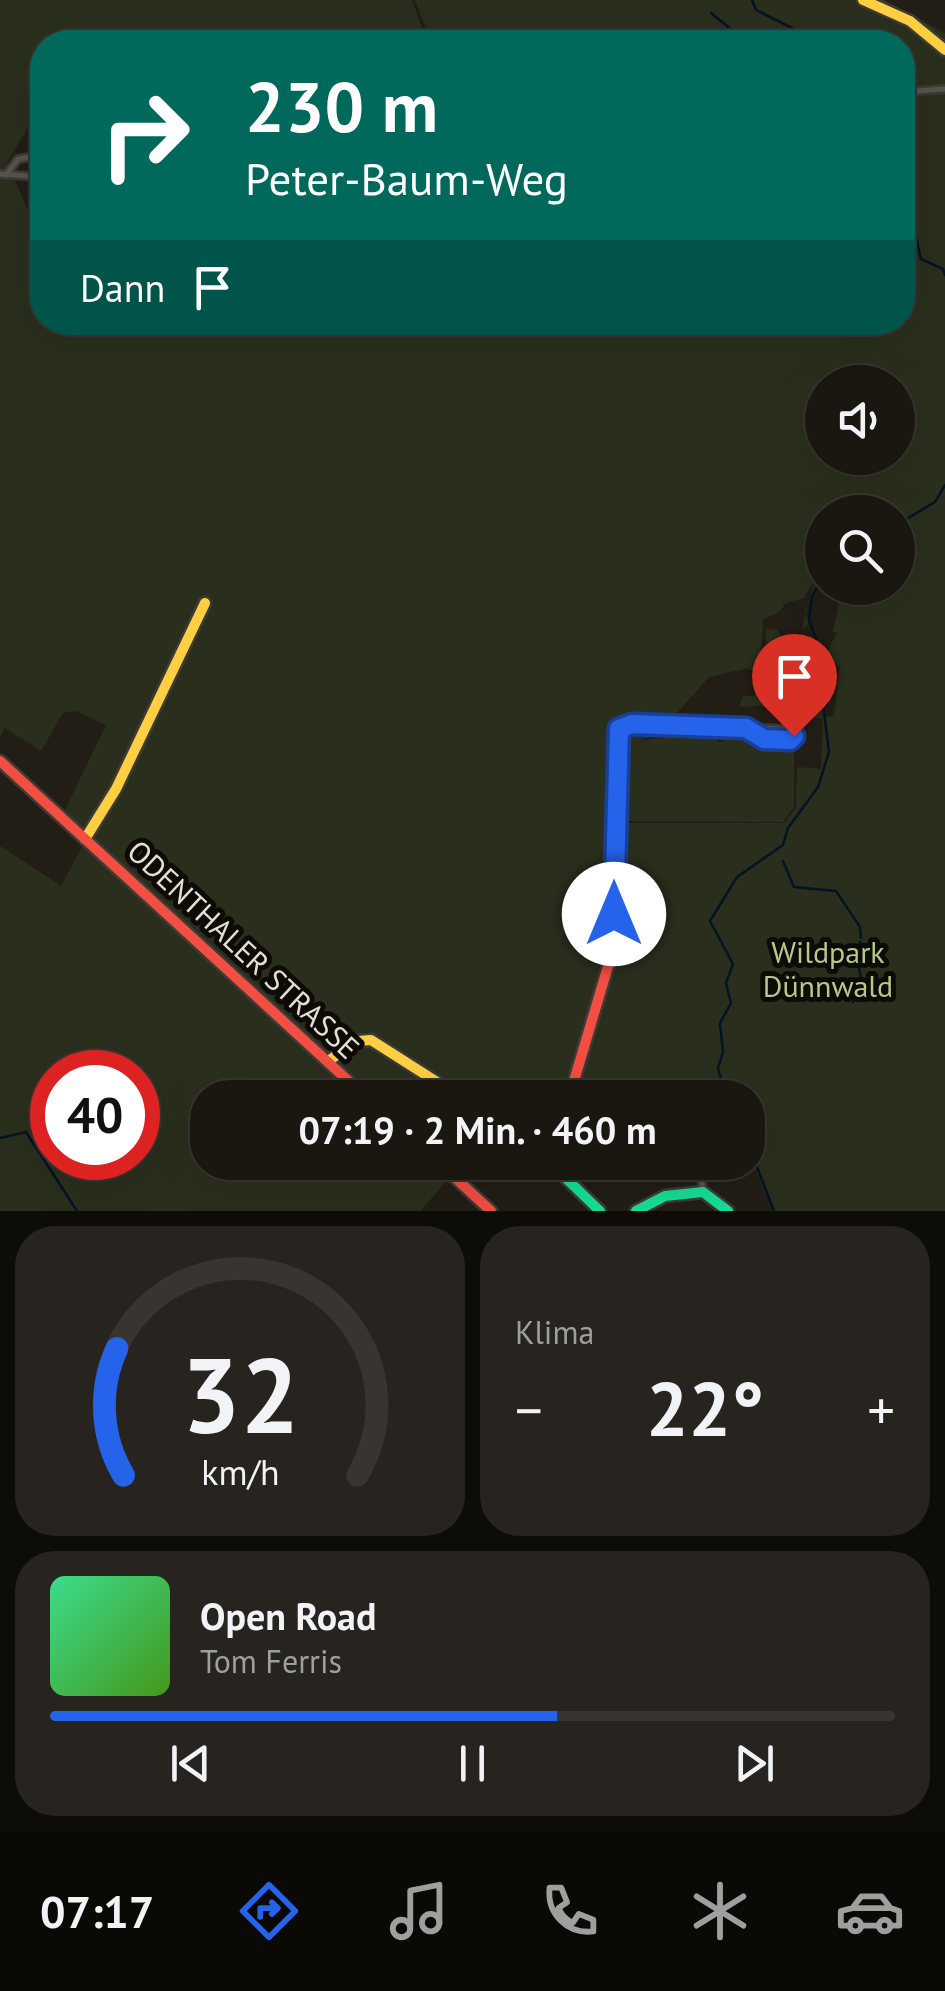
<!DOCTYPE html>
<html lang="de">
<meta charset="utf-8">
<style>
:root{--surface:#1a1610;--page:#27231e;--text:#f1f3f6;--muted:#9f9f9f;--line:#383530;--accent:#2563eb}
body{margin:0;font-family:"PT Sans",sans-serif;background:var(--page);color:var(--text);height:100vh;display:flex;flex-direction:column;font-size:38px;white-space:nowrap}
*{box-sizing:border-box;margin:0}
p{font-size:32px;color:var(--muted)}
.icon{flex:none;width:55px;height:55px;fill:none;stroke:currentColor;stroke-width:2;stroke-linecap:round;stroke-linejoin:round}
.map{position:relative;height:1211px;overflow:hidden}
.details{display:flex;flex-direction:column;gap:15px;padding:15px;background:#0e0c09;flex:1}
.details>*{flex:none}
.top-card{position:absolute;left:30px;top:30px;width:885px;height:305px;border-radius:40px;box-shadow:0 10px 40px #0002,0 0 0 2px var(--line);background:#00695c;color:#fff;overflow:hidden}
.tools{position:absolute;left:805px;top:365px;display:grid;gap:20px}
.tools a{display:grid;place-items:center;width:110px;height:110px;border-radius:50%;background:var(--surface);box-shadow:0 10px 40px #0002,0 0 0 2px var(--line);font-size:50px}
.speed{position:absolute;left:30px;top:1050px;display:flex;gap:20px;font-size:50px;font-weight:700;text-align:center}
.speed>*{display:grid;place-content:center;width:130px;height:130px;border-radius:50%;background:var(--surface);box-shadow:0 10px 40px #0002,0 0 0 2px var(--line);line-height:1}
.speed .limit{border:15px solid #d22;background:#fff;color:#111}
.pin{position:absolute;display:grid;place-items:center;width:85px;height:85px;color:#fff;margin:-102px -42px;border-radius:50% 50% 50% 0;rotate:-45deg;box-shadow:0 0 10px #0007}
.pin .icon{rotate:45deg}
.me{position:absolute;width:110px;margin:-55px;rotate:0deg;stroke-linejoin:round;filter:drop-shadow(0 0 8px #0008)}
.turn{display:flex;align-items:center;gap:35px;height:210px;padding:0 50px;font-size:45px}
.turn .icon{width:130px;height:130px;stroke-width:2.5}
.turn b{display:block;font-size:70px;line-height:85px}
.then{display:flex;align-items:center;height:95px;padding:0 50px;background:#0003;gap:20px;font-size:38px}
.big{font-size:75px;font-weight:600;line-height:1.1}
.details .card{flex:1;display:flex;flex-direction:column;justify-content:center;gap:15px;min-width:0;padding:0 35px;border-radius:40px;background:var(--page)}
.details .dial{align-items:center;gap:0}
.dial svg{height:260px;overflow:visible;fill:none;stroke:var(--line);stroke-width:7;stroke-linecap:round;text-anchor:middle}
.dial text{fill:var(--text);stroke:none}
.song{display:flex;align-items:center;gap:30px}
.cover{width:120px;height:120px;border-radius:15px;background:linear-gradient(135deg,hsl(150 70% 55%),hsl(100 70% 35%))}
.played{height:10px;border-radius:5px;background:linear-gradient(90deg,var(--accent) 60%,var(--line) 60%)}
.keys{display:flex;justify-content:space-around;direction:ltr}
.heat{display:flex;justify-content:space-between;align-items:center;font-size:55px;direction:ltr}
.details .tiles{flex:1;display:grid;gap:15px;grid-template-columns:1fr 1fr}
.card:last-child{grid-column:span 2}
.trip{position:absolute;left:190px;top:1080px;width:575px;height:100px;border-radius:40px;background:var(--surface);box-shadow:0 10px 40px #0002,0 0 0 2px var(--line);font-weight:600;line-height:100px;text-align:center}
.tabs{display:flex;height:160px;justify-content:space-around;align-items:center;background:#0a0906;color:var(--muted)}
.tabs .icon{width:70px;height:70px}
.tabs .current{color:var(--accent)}
.tabs b{font-size:45px;color:var(--text)}
.map>svg:first-child{display:block}
</style>
<div class="map">
<svg width="945" height="1211" viewBox="0 0 945 1211">
<rect width="100%" height="100%" fill="#221e16"/>
<g fill="#2a2f1d" fill-rule="evenodd">
<path d="M0 0H412L427 42H42V78L33 80 34 118 7 162 29 213 42 211V322H902V42H431L415 0H884L945 33V1211H773L748 1151V1098H598L569 1091 567 1097H466L366 1032 330 1057 64 812 106 725 76 711 63 713 41 751 5 728 0 737ZM822 382H898V458H822ZM822 512H898V588H842L833 632 837 633 826 654 827 664 840 665 834 716 824 717 821 699 797 709 806 718H823L821 769 797 767 796 808 784 823H624L626 765V821L783 822 794 807V747L762 745 754 734 730 730 723 742H718L713 730 680 728 679 735 639 741 692 721 677 713 709 677 748 668 760 678 763 619 779 612 786 603 804 598 815 580 802 629 808 625 810 631 805 611 822 576Z"/>
<path d="M766 629 777 630 796 653 794 707 784 706V711L775 705 739 707 743 696H754L765 679Z"/>
<path d="M84 843 358 1097 208 1098V1162L428 1163 447 1181 420 1211H0V846L61 886ZM52 1072H138V1158H52Z"/>
<path d="M373 1044 457 1097H375L334 1061 357 1045Z"/>
</g>
<g fill="none" stroke-linecap="round" stroke-linejoin="round">
<g stroke="#031423" stroke-width="2.5">
<path d="M752 0 756 10 820 42"/>
<path d="M711 13 747 42"/>
<path d="M902 157 912 172 910 184 902 188"/>
<path d="M902 225C920 233 917 246 921 259L943 269 945 275"/>
<path d="M898 524 935 502 945 485"/>
<path d="M783 861 794 887 836 891 860 927 861 938"/>
<path d="M853 1002 862 982 856 955 860 942"/>
<path d="M726 1098 718 1068 723 1052 720 1023 731 1003 726 983 733 964 710 921 737 877 783 845 788 828 818 787 829 752 822 696 824 659 809 620 812 596 822 578"/>
<path d="M0 1138 26 1132 77 1211"/>
<path d="M748 1144 774 1211"/>
</g>
<defs>
<g id="street">
<path d="M902 92 945 89"/>
<path d="M38 135 41 155"/>
<path d="M0 174 42 177"/>
<path d="M6 175 18 159 42 155"/>
<path d="M746 728 791 729 795 736 791 741 764 739Z"/>
<path d="M699 1162 703 1192"/>
</g>
<g id="fast">
<path d="M549 1162 600 1211"/>
<path d="M636 1211 665 1196 703 1192 728 1211"/>
</g>
<g id="slow">
<path d="M863 0 910 21 945 50"/>
<path d="M85 839 116 789 205 603"/>
<path d="M328 1061 358 1041 371 1040 462 1098"/>
</g>
<g id="jam">
<path d="M0 761 367 1098"/>
<path d="M569 1098 614 946 618 731 631 724 746 728"/>
<path d="M438 1162 491 1211"/>
</g>
</defs>
<use href="#street" stroke="#3e3b35" stroke-width="10"/>
<use href="#fast" stroke="#3e3b35" stroke-width="15"/>
<use href="#slow" stroke="#3e3b35" stroke-width="15"/>
<use href="#jam" stroke="#3e3b35" stroke-width="15"/>
<use href="#street" stroke="#57544d" stroke-width="5"/>
<use href="#fast" stroke="#16e098" stroke-width="10"/>
<use href="#slow" stroke="#ffcf43" stroke-width="10"/>
<use href="#jam" stroke="#f24e42" stroke-width="10"/>
</g>
<g fill="none" stroke-linecap="round" stroke-linejoin="round">
<defs>
<path id="route" d="M614 914 619 729 632 724 746 728 764 739 790 740 794 736"/>
</defs>
<use href="#route" stroke="#184099" stroke-width="25"/>
<use href="#route" stroke="#2563eb" stroke-width="18"/>
</g>
<g text-anchor="middle" stroke-width="10" stroke-linejoin="round" paint-order="stroke">
<g font-size="30" fill="#e4dfd5" stroke="#0e0a05">
<text transform="translate(243 950) rotate(43)" y="10">ODENTHALER STRASSE</text>
</g>
<g font-size="30" fill="#b3ca8b" stroke="#0e0a05">
<text x="828" y="963">Wildpark<tspan x="828" dy="34">Dünnwald</tspan></text>
</g>
</g>
</svg>
<div class="tools">
<a><svg class="icon" aria-label="sound" viewBox="0 0 24 24"><path d="M4 9h4l5-4v14l-5-4H4zM17 9q2 3 0 6"/></svg></a>
<a><svg class="icon" aria-label="search" viewBox="0 0 24 24"><circle cx="10" cy="10" r="6"/><path d="M15 15l6 6"/></svg></a>
</div>
<div class="speed"><div class="limit">40</div></div>
<div class="pin" style="left:794px;top:736px;background:#d93025"><svg class="icon" aria-label="arrive" viewBox="0 0 24 24"><path d="M6 21V4h12l-3 4 3 4H6"/></svg></div>
<svg class="me" style="left:614px;top:914px" viewBox="-20 -20 40 40"><circle r="19" fill="#fff"/><path d="M0-13L10 11 0 6-10 11z" fill="#2563eb"/></svg>
<div class="trip">07:19 · 2 Min. · 460 m</div>
<div class="top-card">
<div class="turn"><svg class="icon" aria-label="right" viewBox="0 0 24 24"><path d="M7 20v-9h11M14 6l5 5-5 5"/></svg><div><b>230 m</b>Peter-Baum-Weg</div></div>
<div class="then">Dann<svg class="icon" aria-label="arrive" viewBox="0 0 24 24"><path d="M6 21V4h12l-3 4 3 4H6"/></svg></div>
</div>
</div>
<section class="details">
<div class="tiles">
<div class="card dial"><svg viewBox="0 0 100 80">
<path d="M14 69A42 42 0 1 1 86 69"/>
<path d="M14 69A42 42 0 0 1 12 30" stroke="#2563eb"/>
<text x="50" y="56" font-size="32" font-weight="700">32</text>
<text x="50" y="72" font-size="11">km/h</text>
</svg></div>
<div class="card"><p>Klima</p>
<div class="heat"><a>−</a><b class="big">22°</b><a>+</a></div>
</div>
<div class="card">
<div class="song"><i class="cover"></i><div><b>Open Road</b><p>Tom Ferris</p></div></div>
<div class="played"></div>
<div class="keys"><svg class="icon" aria-label="previous" viewBox="0 0 24 24"><path d="M18 5L8 12l10 7zM5 5v14"/></svg><svg class="icon" aria-label="pause" viewBox="0 0 24 24"><path d="M8 5v14M16 5v14"/></svg><svg class="icon" aria-label="next" viewBox="0 0 24 24"><path d="M6 5l10 7-10 7zM19 5v14"/></svg></div>
</div>
</div>
</section>
<nav class="tabs">
<b>07:17</b>
<svg class="icon current" aria-label="directions" viewBox="0 0 24 24"><path d="M12 3l9 9-9 9-9-9zM9 14v-3h6M13 9l2 2-2 2"/></svg>
<svg class="icon" aria-label="music" viewBox="0 0 24 24"><path d="M9 18V5l10-2v13"/><circle cx="6" cy="18" r="3"/><circle cx="16" cy="16" r="3"/></svg>
<svg class="icon" aria-label="phone" viewBox="0 0 24 24"><path d="M5 4h4l2 5-3 2q2 4 5 5l2-3 5 2v4C11 20 4 13 5 4z"/></svg>
<svg class="icon" aria-label="climate" viewBox="0 0 24 24"><path d="M12 3v18M4 7l16 10M4 17L20 7"/></svg>
<svg class="icon" aria-label="car" viewBox="0 0 24 24"><path d="M5 17H2v-5l4-1 3-4h7l3 4 3 1v5h-3M9 17h6M6 11h13"/><circle cx="7" cy="17" r="2"/><circle cx="17" cy="17" r="2"/></svg>
</nav>
